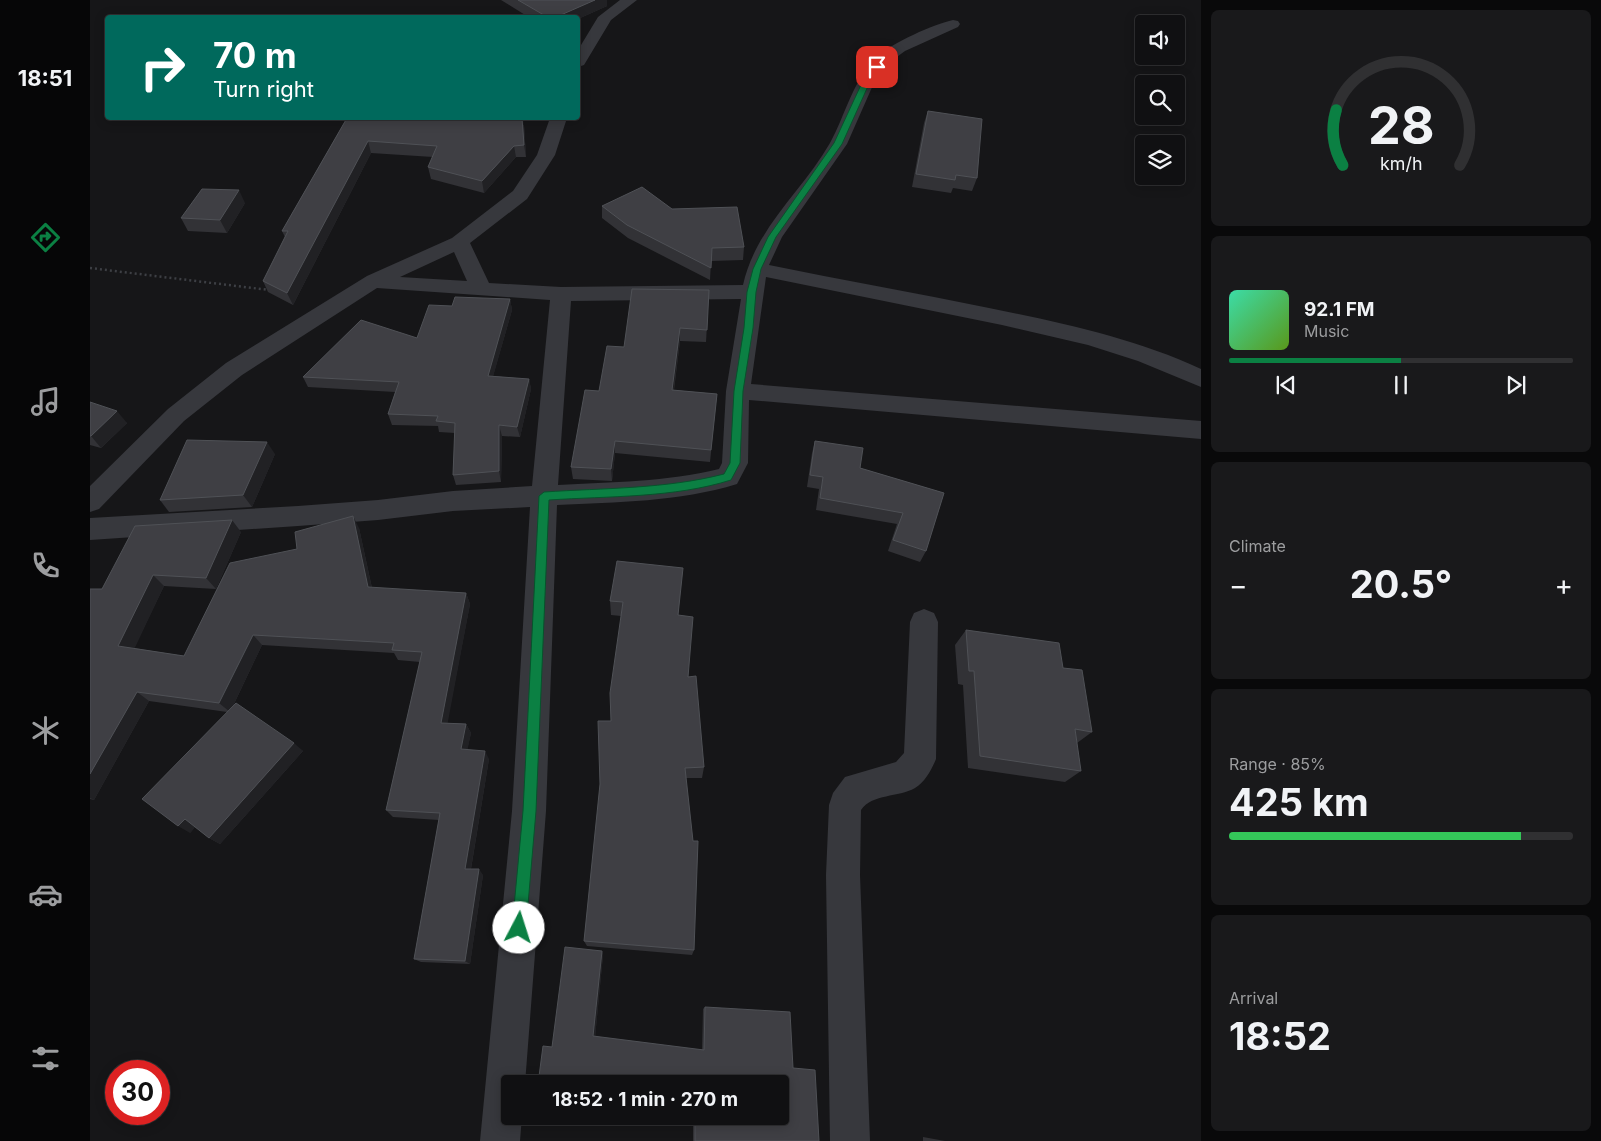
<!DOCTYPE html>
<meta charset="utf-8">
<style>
:root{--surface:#101012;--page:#19191b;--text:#f1f3f6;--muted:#9c9d9f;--line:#303032;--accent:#0b8043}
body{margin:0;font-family:Inter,sans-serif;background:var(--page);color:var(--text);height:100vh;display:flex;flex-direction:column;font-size:19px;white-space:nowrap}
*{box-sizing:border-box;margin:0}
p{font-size:16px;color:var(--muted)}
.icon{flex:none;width:28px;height:28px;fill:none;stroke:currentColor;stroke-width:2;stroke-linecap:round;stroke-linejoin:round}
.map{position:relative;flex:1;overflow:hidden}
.drawer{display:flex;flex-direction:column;gap:10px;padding:10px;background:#09090a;width:400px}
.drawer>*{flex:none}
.banner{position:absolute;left:15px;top:15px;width:475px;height:105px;border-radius:5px;box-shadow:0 2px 12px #0003,0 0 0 1px var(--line);background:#00695c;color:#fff;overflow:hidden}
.fabs{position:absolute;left:1045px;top:15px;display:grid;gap:10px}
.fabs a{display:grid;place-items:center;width:50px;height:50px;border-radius:5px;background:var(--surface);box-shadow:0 2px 12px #0003,0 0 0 1px var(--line);font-size:25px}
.speed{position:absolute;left:15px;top:1060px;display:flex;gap:10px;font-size:25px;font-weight:700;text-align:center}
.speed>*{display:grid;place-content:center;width:65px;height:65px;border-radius:50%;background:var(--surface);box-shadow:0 2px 12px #0003,0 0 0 1px var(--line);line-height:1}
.speed .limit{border:8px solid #d22;background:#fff;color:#111}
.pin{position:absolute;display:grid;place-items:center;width:42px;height:42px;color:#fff;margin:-21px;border-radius:10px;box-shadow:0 2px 8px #0006}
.me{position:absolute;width:55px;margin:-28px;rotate:5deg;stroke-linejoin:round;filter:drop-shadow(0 0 4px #0008)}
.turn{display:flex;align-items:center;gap:18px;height:105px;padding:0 25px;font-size:22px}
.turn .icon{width:65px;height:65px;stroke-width:2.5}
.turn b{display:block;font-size:35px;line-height:42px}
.big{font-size:38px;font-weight:700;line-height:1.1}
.drawer .tile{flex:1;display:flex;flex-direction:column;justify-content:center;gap:8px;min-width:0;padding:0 18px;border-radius:8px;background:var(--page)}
.drawer .dial{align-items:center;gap:0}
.dial svg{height:130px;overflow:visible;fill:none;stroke:var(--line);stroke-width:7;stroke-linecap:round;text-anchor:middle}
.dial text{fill:var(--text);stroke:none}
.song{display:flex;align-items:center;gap:15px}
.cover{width:60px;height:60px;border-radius:8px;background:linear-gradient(135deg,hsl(160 70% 55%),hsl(90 70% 35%))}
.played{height:5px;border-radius:2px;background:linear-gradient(90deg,var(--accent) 50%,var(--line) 50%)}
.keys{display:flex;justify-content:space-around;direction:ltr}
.heat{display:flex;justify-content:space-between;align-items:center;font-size:28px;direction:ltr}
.charge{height:8px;border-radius:4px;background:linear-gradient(90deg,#34c759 85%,var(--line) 0)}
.trip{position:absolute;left:411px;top:1075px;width:288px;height:50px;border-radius:5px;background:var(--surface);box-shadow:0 2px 12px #0003,0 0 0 1px var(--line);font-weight:700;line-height:50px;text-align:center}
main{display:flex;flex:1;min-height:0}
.tab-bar{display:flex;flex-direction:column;width:90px;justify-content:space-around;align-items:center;background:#060607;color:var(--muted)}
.tab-bar .icon{width:35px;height:35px}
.tab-bar .selected{color:var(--accent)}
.tab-bar b{font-size:22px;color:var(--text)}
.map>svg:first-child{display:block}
</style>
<main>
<nav class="tab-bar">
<b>18:51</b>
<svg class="icon selected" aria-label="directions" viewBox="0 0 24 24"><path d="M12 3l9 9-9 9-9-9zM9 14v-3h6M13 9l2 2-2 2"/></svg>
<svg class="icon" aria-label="music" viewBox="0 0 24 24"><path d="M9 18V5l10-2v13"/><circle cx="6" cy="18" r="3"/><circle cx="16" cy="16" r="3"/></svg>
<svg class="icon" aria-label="phone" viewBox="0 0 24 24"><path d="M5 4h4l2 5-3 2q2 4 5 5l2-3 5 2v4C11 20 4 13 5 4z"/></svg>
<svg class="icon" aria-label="climate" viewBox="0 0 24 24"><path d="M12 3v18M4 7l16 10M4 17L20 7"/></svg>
<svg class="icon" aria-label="car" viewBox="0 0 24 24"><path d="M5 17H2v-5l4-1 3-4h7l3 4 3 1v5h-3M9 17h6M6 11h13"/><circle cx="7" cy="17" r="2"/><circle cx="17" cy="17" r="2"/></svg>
<svg class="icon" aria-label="filters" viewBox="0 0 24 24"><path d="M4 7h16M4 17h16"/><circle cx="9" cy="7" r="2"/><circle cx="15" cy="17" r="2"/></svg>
</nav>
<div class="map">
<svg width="1111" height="1141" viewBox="0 0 1111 1141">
<rect width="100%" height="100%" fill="#161618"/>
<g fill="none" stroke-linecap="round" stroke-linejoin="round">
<path stroke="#3d3f44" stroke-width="2.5" stroke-dasharray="2 3" stroke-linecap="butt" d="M0 268 179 290"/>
<g fill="#37383d" fill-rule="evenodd">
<path d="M530 0H547L521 20 494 65 488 67V50L508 17Z"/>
<path d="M863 20 868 21 870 24 868 27 815 51 800 62 787 76 757 144 692 237 679 265C752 280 826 293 899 308 972 323 1044 338 1111 369V387L1048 361 998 345 912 325 676 277 661 384 1111 421V439L659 400 658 463 647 484C589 502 526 502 467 505L456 811 435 1084H420V1116H432L430 1141H390L422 811 440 507 363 511 288 520 208 526 0 540V518L208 506 288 500 363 491 442 486 460 300 287 288 152 375 94 421 9 509 0 512V486L78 409 136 363 277 276 362 238 423 191 447 155 460 118H477L465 155 437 199 380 243 399 283 471 287 653 285C666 227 712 192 740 143 756 114 763 79 788 56 802 43 844 24 863 20ZM364 252 377 281 310 277ZM651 299 636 391 632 463 629 469C577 482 521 482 468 485L481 301Z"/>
<path d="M834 609 844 613 848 622 846 759C842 769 835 782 825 788 808 798 783 793 771 810L770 875 780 1141H740L736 875 739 805 743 793 755 777 806 762 814 753 820 622 824 613Z"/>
</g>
</g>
<g fill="#323236">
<path d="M411 0H517V6L488 19V18H440Z"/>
<path d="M838 111 887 178 882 191 863 188 861 193 822 187 834 123Z"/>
<path d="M257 118 434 125 436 157H426L394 193 341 179 338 167 343 157 281 153 203 305 178 292 173 281 195 237 192 231Z"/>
<path d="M155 203 137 233 98 231 91 218Z"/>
<path d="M512 206 582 209 654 247 653 260 621 261 620 280 538 238 512 218Z"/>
<path d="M619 290 616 342 590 341 584 390 627 394 620 462 525 453 522 481 483 479 481 467 509 391 534 347Z"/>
<path d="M420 299 422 310 403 376 439 379 441 389 430 437 412 436 411 482 366 485 363 475 365 433 349 432 348 426 302 425 298 414 305 392 218 387 213 377 327 338 362 306Z"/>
<path d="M0 402 37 423 11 448 0 445Z"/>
<path d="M725 441 770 468 854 493 836 551 830 562 798 551 807 524 726 510 729 489 717 487 722 453Z"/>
<path d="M185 454 162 507 79 512 70 500Z"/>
<path d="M269 528 282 588 376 593 380 604 357 723 376 724 381 733 377 750 399 759 381 869 393 875 380 964 331 962 324 959 349 820 303 817 296 810 330 662 308 660 304 653 172 645 143 706 213 751 130 844 119 838 105 827 100 833 137 712 59 701 4 800 0 799V589H12L151 532 126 589 74 586 44 648 94 656 207 549Z"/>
<path d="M591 582 588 615 598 677 614 767 612 778H596L604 950 602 955 497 946 494 941 521 721 531 616 521 615 520 601Z"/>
<path d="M876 630 973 668 1002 732 987 743 991 771 975 782 878 768 873 685 868 684 865 645Z"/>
<path d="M512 951 513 955 505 1037 612 1050 613 1009 615 1007 703 1068 729 1141H603V1116L462 1047Z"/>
<path d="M833 1137 855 1141H833Z"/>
</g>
<g fill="#212124">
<path d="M505 0H517V6L488 19V18H464Z"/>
<path d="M433 118 434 125 436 157 434 145Z"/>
<path d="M278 141 281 153 203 305 197 293Z"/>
<path d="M424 146 426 157 394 193 392 181Z"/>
<path d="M149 190 155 203 137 233 130 220Z"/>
<path d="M420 299 422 310 400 387 398 376Z"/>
<path d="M590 328V341L582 402V390Z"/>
<path d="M439 379 441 389 430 437 427 427Z"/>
<path d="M27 411 37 423 11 448 1 436Z"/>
<path d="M409 425 412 436 411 482 409 471Z"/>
<path d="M525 441V453L522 481 521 469Z"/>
<path d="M177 442 185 454 162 507 153 495Z"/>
<path d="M263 516 269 528 284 598 278 587Z"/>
<path d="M142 520 151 532 126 589 116 578Z"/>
<path d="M63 575 74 586 41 656 28 646Z"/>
<path d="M376 593 380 604 356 732 351 723Z"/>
<path d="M163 635 172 645 140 712 129 703Z"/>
<path d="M47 692 59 701 4 800 0 798V774Z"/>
<path d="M376 724 381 733 376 757 371 749Z"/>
<path d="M204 743 213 751 130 844 119 838Z"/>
<path d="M395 751 399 759 380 874 375 869Z"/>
<path d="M95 819 107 825 100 833 88 826Z"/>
<path d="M389 869 393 875 380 964 375 961Z"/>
<path d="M512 951 513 955 505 1038 503 1036Z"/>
</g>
<g fill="#3f3f44" stroke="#4f5156">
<path d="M428 0H505L464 18H459Z"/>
<path d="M838 111 892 119 887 178 866 175 865 180 826 174Z"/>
<path d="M257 118H432L434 145 424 146 392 181 338 167 347 146 278 141 197 293 173 281 198 231H192Z"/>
<path d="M552 187 582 209 647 207 654 247 622 248 621 268 537 225 512 206Z"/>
<path d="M112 189 149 190 130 220 91 218Z"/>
<path d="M542 289 619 290 617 330 590 328 582 390 627 394 621 450 525 441 521 469 481 467 495 390 509 391 517 346 534 347Z"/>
<path d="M365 297 420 299 398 376 439 379 427 427 409 425V471L363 475 365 423 346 421 348 416 298 414 309 382 213 377 271 320 327 338 339 305 362 306Z"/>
<path d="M0 402 27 411 1 436H0Z"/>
<path d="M97 440 177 442 153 495 70 500Z"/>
<path d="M725 441 773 448 770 468 854 493 836 551 803 540 813 513 730 498 733 477 720 475Z"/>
<path d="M263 516 278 587 376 593 351 723 376 724 371 749 395 751 375 869H389L375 961 324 959 350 813 296 810 332 652 302 650 304 643 163 635 129 703 47 692 0 774V589H12L45 526 142 520 116 578 63 575 28 646 94 656 140 563 207 549 205 532Z"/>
<path d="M527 561 593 568 588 615 603 617 598 677 606 676 614 767 595 768 603 841H608L604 950 494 941 510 784 508 721H521L520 693 533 602 520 601Z"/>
<path d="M876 630 969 643 973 668 992 670 1002 732 985 729 991 771 890 756 884 671H879Z"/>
<path d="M146 703 204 743 119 838 95 819 88 826 52 799Z"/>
<path d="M475 947 512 951 503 1036 614 1050 615 1007 700 1012 703 1068 725 1070 729 1141H605V1116H690V1084H448L453 1046 462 1047Z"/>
</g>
<path fill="#0b8043" stroke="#07532c" d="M784 65 790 67 783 75 752 144 686 237 671 269 666 292 663 328 653 391 650 463 641 480C584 498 519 496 459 500L446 811 436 928 434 933 429 935 424 933 422 928 433 811 449 496 454 492C514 488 576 489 634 474L640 463 644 391 654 328 657 292 663 269 678 237 744 143 776 74Z"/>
</svg>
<div class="fabs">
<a><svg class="icon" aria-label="sound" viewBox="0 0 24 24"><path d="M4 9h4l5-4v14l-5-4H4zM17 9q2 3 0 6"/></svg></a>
<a><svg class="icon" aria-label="search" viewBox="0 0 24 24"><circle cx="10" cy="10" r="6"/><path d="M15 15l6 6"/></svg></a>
<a><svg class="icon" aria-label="layers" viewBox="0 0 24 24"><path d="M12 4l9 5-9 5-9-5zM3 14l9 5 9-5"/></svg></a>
</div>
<div class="speed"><div class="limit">30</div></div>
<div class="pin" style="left:787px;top:67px;background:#d93025"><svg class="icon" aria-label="arrive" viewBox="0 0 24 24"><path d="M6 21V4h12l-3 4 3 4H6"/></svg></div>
<svg class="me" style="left:429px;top:928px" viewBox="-20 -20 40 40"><circle r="19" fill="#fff"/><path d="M0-13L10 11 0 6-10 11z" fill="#0b8043"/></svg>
<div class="trip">18:52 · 1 min · 270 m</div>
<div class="banner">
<div class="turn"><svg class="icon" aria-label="right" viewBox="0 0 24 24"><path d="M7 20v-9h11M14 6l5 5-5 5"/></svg><div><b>70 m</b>Turn right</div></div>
</div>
</div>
<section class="drawer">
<div class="tile dial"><svg viewBox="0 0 100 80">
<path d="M14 69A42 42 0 1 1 86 69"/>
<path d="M14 69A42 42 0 0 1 10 35" stroke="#0b8043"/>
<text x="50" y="56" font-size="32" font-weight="700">28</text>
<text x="50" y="72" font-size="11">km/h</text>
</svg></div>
<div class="tile">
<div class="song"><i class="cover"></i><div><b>92.1 FM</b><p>Music</p></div></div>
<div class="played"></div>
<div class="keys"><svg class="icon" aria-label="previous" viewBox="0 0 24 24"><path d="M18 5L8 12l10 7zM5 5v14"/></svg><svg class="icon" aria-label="pause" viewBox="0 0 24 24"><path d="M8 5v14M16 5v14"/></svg><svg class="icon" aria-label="next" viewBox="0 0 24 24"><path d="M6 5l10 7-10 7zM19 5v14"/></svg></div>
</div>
<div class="tile"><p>Climate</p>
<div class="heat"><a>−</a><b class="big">20.5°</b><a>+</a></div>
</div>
<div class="tile"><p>Range · 85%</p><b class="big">425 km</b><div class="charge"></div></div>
<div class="tile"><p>Arrival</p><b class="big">18:52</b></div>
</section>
</main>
